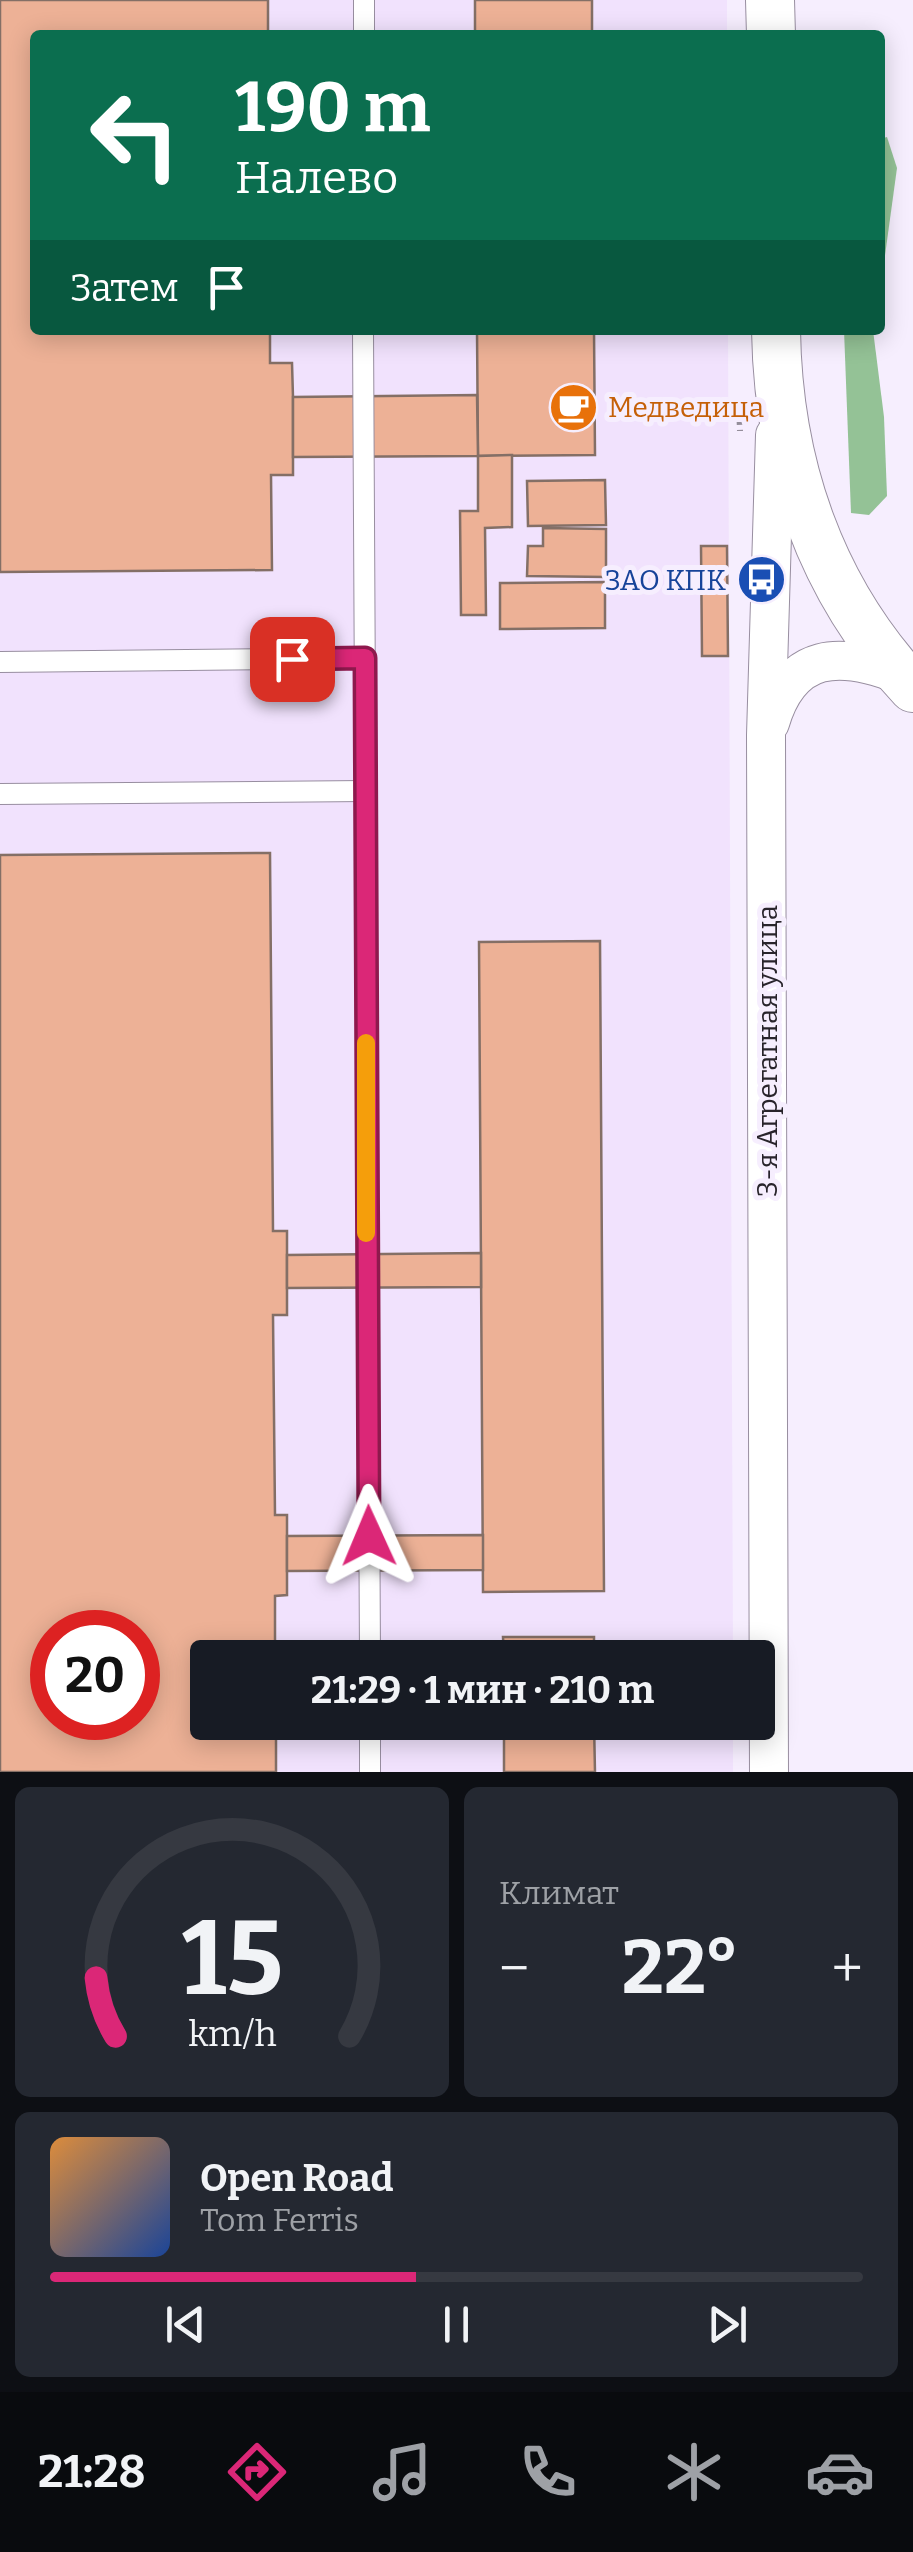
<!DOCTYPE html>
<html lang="ru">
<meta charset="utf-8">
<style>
:root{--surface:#171b24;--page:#242831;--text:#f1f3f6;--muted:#9ea1a6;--line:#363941;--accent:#db2777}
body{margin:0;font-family:Bitter,serif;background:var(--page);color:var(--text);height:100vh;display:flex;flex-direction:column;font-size:38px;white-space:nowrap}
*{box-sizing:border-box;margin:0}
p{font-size:32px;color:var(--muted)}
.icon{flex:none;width:55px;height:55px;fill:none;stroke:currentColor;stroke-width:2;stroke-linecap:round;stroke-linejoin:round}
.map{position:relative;height:1772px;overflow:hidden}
.details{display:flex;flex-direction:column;gap:15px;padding:15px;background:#0d0f14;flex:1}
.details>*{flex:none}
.hud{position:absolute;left:30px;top:30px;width:855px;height:305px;border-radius:10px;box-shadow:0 5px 25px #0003;background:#0b6e4f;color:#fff;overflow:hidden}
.speed{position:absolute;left:30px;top:1610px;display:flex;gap:20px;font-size:50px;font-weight:700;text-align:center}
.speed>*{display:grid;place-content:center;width:130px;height:130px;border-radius:50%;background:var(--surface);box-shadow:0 5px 25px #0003;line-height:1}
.speed .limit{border:15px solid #d22;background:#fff;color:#111}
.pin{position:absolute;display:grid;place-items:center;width:85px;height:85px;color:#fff;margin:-42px;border-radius:20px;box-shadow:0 5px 15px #0006}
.me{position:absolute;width:110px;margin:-55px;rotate:359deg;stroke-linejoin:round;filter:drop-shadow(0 0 8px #0008)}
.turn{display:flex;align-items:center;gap:35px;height:210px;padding:0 40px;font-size:45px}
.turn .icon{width:130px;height:130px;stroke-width:2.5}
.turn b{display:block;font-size:70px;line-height:85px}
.then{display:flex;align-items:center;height:95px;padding:0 40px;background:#0003;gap:20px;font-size:38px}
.big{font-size:75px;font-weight:700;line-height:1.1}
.details .card{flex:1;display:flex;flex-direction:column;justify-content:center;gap:15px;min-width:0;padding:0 35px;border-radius:15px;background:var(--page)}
.details .dial{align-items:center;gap:0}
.dial svg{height:260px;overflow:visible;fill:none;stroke:var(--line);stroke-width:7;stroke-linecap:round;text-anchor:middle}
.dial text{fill:var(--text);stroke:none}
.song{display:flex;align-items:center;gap:30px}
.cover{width:120px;height:120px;border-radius:15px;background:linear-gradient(135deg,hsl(30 70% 55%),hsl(220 70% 35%))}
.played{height:10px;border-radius:5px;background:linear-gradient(90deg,var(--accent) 45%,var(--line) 45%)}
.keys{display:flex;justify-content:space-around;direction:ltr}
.heat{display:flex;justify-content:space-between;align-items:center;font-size:55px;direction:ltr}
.details .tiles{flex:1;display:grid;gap:15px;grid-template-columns:1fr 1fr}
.card:last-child{grid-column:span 2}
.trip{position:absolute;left:190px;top:1640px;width:585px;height:100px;border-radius:10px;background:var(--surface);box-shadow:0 5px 25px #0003;font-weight:700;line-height:100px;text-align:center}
.dock{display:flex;height:160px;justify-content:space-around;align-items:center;background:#090b0e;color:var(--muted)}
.dock .icon{width:70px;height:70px}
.dock .active{color:var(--accent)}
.dock b{font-size:45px;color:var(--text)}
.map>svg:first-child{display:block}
</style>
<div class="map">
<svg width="913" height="1772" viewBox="0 0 913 1772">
<rect width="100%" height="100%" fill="#f6eefe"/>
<path fill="#f1e2fd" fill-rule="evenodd" d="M0 0H727V35H35V330H728L733 1657 208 1658V1722L733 1723V1772H0ZM52 1632H138V1718H52Z"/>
<g fill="#94c296">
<path d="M887 137 897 168 880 292V139Z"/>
<path d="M844 330H873L884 417 887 496 869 515 851 513Z"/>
</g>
<g fill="#edb196" stroke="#846f66" stroke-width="2.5" fill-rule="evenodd">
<path d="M0 0H268V35H35V330H270V363H292L293 397V475H271L272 570 0 572Z"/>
<rect x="475" y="0" width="117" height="35"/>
<path d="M477 330H594L595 455 478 456Z"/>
<path d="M477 395 478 456 293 457V397Z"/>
<path d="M512 455V527L485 528 486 615H461L460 511H478V456Z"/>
<path d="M605 480 606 525 528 526 527 481Z"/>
<path d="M543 528 606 529V577L527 576 528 546H543Z"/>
<path d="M701 546H727L728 656H702Z"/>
<path d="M605 582V628L500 629V583Z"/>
<path d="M270 853 273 1231H287V1315H273L275 1515H287V1595L275 1596V1658H208V1722H276V1772H0V855ZM52 1632H138V1718H52Z"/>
<path d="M600 941 604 1591 483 1592 479 942Z"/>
<path d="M481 1253V1287L287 1288V1255Z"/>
<path d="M483 1535V1570L287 1571V1536Z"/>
<path d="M503 1637H594V1658H504Z"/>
<path d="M504 1722H594L595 1772H504Z"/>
</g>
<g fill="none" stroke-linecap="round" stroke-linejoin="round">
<defs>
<g id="service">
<path d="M364 35V0"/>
<path d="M363 330 370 1658"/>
<path d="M0 662 365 658"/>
<path d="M0 794 365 791"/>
<path d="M370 1772V1722"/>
</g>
<g id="minor">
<path d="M770 723C791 651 840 651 901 675"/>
<path d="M769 1772 766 735 775 435"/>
</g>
<g id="tertiary">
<path d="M770 0 771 35"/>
<path d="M776 330C778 464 820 589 913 688"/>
</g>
</defs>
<use href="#service" stroke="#988ea0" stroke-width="22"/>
<use href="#minor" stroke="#988ea0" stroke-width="40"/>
<use href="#tertiary" stroke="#988ea0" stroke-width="50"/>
<path stroke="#948e9a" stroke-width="6" stroke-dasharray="8 5" stroke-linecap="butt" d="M739 404 740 431"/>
<use href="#service" stroke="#fff" stroke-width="20"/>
<use href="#minor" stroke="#fff" stroke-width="38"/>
<use href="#tertiary" stroke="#fff" stroke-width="48"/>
</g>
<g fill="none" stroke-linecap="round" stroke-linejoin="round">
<defs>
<path id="route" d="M292 659 365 658 369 1536"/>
</defs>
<use href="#route" stroke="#8e194d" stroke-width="25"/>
<use href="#route" stroke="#db2777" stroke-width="18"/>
<path stroke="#f59e0b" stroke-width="18" d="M366 1043V1233"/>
</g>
<defs>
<symbol id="cafe-disc" viewBox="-11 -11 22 22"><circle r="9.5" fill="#e8710a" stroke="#f6eefe"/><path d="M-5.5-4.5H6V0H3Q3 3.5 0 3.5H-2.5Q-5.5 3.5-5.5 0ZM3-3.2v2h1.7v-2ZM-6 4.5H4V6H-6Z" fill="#fff"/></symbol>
<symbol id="bus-disc" viewBox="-11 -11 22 22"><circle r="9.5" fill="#1a4fb4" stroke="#f6eefe"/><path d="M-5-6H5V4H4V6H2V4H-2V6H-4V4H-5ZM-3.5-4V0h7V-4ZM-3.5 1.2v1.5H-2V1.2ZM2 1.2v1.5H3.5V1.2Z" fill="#fff"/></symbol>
</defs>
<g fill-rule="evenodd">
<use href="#cafe-disc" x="546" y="380" width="55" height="55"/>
<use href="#bus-disc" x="734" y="552" width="55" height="55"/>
</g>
<g text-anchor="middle" stroke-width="10" stroke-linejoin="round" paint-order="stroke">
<g font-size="28" fill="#c56008" stroke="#f6eefe" text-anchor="start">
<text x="608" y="417">Медведица</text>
</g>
<g font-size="28" fill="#164399" stroke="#f6eefe" text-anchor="end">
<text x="726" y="590">ЗАО КПК</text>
</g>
<g font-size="28" fill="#28242b" stroke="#f6eefe">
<text transform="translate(767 1051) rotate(-90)" y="10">3-я Агрегатная улица</text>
</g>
</g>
</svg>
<div class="speed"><div class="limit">20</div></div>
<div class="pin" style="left:292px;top:659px;background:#d93025"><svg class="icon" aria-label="arrive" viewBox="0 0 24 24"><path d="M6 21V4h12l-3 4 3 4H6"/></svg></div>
<svg class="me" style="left:369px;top:1536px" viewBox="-20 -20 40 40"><path d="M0-17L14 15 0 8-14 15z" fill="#db2777" stroke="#fff" stroke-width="4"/></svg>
<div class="trip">21:29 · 1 мин · 210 m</div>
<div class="hud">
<div class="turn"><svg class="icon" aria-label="left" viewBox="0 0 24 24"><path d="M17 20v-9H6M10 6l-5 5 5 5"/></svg><div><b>190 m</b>Налево</div></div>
<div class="then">Затем<svg class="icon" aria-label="arrive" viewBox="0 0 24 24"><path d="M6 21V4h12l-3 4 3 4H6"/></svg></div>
</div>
</div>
<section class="details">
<div class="tiles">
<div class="card dial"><svg viewBox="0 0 100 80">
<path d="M14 69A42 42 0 1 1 86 69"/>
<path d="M14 69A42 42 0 0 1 8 51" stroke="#db2777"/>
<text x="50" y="56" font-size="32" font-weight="700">15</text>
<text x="50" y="72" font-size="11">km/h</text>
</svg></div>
<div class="card"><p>Климат</p>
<div class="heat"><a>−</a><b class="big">22°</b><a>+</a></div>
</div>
<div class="card">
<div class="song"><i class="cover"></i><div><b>Open Road</b><p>Tom Ferris</p></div></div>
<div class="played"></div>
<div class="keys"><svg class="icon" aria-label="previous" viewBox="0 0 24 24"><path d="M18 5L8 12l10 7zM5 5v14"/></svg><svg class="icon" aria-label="pause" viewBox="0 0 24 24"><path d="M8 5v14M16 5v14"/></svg><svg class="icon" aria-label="next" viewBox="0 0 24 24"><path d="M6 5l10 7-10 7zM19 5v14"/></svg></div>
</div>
</div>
</section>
<nav class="dock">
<b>21:28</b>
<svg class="icon active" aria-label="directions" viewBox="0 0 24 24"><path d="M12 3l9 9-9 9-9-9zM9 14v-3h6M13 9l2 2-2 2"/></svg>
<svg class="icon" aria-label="music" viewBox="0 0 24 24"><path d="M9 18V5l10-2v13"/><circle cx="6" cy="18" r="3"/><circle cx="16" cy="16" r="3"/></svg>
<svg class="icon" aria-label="phone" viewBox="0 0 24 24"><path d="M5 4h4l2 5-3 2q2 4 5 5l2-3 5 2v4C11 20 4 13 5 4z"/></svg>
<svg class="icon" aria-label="climate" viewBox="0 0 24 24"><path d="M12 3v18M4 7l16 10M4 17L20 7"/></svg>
<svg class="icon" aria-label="car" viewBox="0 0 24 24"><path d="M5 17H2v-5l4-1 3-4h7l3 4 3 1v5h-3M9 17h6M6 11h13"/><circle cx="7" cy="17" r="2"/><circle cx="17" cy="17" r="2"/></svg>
</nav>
